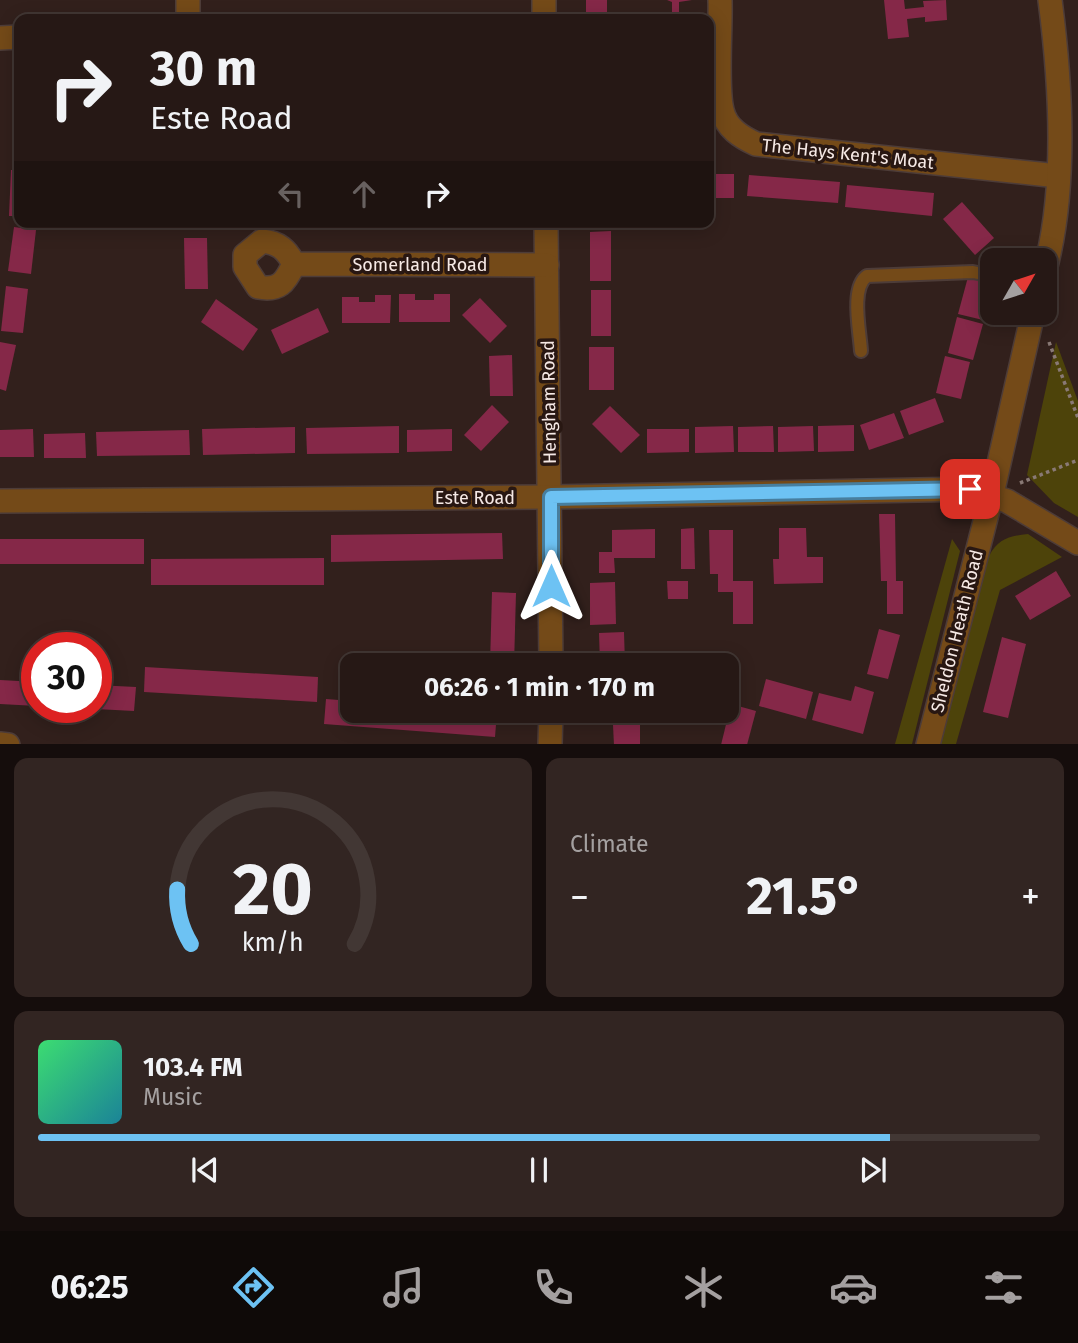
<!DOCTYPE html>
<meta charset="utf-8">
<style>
:root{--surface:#261815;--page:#322522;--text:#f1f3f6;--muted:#a4a0a0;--line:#423734;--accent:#6dc2f3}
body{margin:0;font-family:"Fira Sans",sans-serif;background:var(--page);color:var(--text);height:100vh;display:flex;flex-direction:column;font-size:26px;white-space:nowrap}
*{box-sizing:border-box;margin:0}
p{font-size:23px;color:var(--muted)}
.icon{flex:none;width:38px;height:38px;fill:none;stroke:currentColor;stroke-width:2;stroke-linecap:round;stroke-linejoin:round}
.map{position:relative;height:744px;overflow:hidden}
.panel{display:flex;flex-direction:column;gap:14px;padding:14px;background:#150d0c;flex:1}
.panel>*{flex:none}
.top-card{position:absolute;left:14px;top:14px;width:700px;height:214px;border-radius:14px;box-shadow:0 4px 18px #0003,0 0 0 2px var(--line);background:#261815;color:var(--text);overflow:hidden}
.needle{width:46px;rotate:51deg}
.controls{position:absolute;left:980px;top:248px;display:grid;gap:14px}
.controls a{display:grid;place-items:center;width:77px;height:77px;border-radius:14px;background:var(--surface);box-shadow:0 4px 18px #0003,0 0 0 2px var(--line);font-size:35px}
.speed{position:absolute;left:21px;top:632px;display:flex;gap:14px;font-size:35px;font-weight:700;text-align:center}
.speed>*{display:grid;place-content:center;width:91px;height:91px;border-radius:50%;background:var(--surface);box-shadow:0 4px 18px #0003,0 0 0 2px var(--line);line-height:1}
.speed .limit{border:10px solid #d22;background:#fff;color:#111}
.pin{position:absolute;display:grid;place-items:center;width:60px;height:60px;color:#fff;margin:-30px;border-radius:14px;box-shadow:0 4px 10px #0006}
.me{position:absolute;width:77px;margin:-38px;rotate:0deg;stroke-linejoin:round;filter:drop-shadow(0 0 5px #0008)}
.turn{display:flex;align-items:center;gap:24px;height:147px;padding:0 21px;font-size:32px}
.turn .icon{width:91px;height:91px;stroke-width:2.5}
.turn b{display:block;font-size:49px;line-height:60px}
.lanes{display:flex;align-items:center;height:66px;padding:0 21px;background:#0003;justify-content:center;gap:35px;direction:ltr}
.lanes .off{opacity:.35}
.big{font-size:52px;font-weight:700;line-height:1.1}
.panel .tile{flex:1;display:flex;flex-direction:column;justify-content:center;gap:10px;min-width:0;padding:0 24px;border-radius:14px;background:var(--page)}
.panel .dial{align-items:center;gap:0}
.dial svg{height:182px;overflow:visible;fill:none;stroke:var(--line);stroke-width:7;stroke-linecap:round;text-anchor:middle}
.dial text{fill:var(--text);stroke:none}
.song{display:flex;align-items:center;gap:21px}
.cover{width:84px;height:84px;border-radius:10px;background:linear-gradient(135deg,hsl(140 70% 55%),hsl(190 70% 35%))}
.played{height:7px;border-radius:4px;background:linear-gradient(90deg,var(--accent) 85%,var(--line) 85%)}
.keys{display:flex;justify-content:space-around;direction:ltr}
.heat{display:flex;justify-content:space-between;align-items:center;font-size:38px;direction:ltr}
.panel .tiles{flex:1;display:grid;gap:14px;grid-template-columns:1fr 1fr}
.tile:last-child{grid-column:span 2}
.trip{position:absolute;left:340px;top:653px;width:399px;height:70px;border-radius:14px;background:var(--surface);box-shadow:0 4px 18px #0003,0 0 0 2px var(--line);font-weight:700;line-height:70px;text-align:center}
.tabs{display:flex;height:112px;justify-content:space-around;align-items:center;background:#0f0a08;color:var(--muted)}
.tabs .icon{width:49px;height:49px}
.tabs .active{color:var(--accent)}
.tabs b{font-size:32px;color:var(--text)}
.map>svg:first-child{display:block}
</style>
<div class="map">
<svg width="1078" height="745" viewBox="0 0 1078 745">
<rect width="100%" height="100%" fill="#32201c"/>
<g fill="#4d430a">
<path d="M1056 342 1078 401V517L1054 503 1027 475Z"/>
<path d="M1028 534 1062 557 1000 590 956 744 937 745 989 556C998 539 1009 536 1028 534Z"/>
<path d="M952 539 960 551 912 744H895Z"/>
</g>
<g fill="#852848">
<rect x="586" y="0" width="21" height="19"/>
<path d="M667 0H692L679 2V15H688V19H665V15H672V2Z"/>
<path d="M884 0H904L905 9 924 7 923 1 946 0 947 20 925 22V17L907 19 909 37 888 39Z"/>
<path d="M11 170H19V216H9Z"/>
<rect x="709" y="174" width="25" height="24"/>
<path d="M749 175 840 182 838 203 747 196Z"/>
<path d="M847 185 934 193 932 216 845 207Z"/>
<path d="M962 202 994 238 975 255 943 219Z"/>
<path d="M14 227 36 230 31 274 8 271Z"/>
<path d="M611 231V281H590V232Z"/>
<path d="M184 238H207L208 289H185Z"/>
<path d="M968 277 992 283 983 320 958 314Z"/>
<path d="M6 286 28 289 23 333 1 331Z"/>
<rect x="591" y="290" width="20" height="46"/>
<path d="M399 294H415V300H434V294H450V322H399Z"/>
<path d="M375 295H391L390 323H342V297H359V302H375Z"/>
<path d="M480 298 507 326 490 343 462 315Z"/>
<path d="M216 299 258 329 243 351 201 322Z"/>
<path d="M318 308 329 332 282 354 271 330Z"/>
<path d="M957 317 983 324 973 360 948 353Z"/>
<path d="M0 342 16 345 6 391 0 389Z"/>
<rect x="589" y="347" width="25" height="43"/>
<path d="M512 355 513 396H490L489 356Z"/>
<path d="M945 356 970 362 961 399 936 393Z"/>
<path d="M935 398 944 422 909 435 900 411Z"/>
<path d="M492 405 509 422 481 451 464 435Z"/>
<path d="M610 406 640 435 621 453 592 424Z"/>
<path d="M894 413 904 438 869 450 860 425Z"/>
<path d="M854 425V451L818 452V426Z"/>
<path d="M399 426V453L307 454 306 428Z"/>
<path d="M733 426 734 452 695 453V427Z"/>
<path d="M773 426 774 452H738V427Z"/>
<path d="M813 426 814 451 778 452V427Z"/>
<path d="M295 427V453L203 455 202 429Z"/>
<path d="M33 429 34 457H0V430Z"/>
<path d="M452 429V451L407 452V430Z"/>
<path d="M647 429H689V452L647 453Z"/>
<path d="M189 430 190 455 97 456 96 432Z"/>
<path d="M85 433 86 458H44V434Z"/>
<path d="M879 514H895L896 581H903V614H887V581H881Z"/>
<path d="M694 528 695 569H681V529Z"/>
<path d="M779 528H806L807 557H823V583L774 584 773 559H779Z"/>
<path d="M655 529V558H614L615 573H599V552H612V530Z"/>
<path d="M709 530H733V581H753V624H733V592H718V574H710Z"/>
<path d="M502 533 503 559 331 562V535Z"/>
<rect x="0" y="539" width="144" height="25"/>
<path d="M324 558V585H151V559Z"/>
<path d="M1056 571 1071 596 1030 620 1015 596Z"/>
<path d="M667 581H688V599H668Z"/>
<path d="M615 582 616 624 590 625V583Z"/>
<path d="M492 592 516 593 514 665H490Z"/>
<path d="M879 629 900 635 888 679 867 674Z"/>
<path d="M624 632 625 665H600L599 633Z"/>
<path d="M1002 637 1026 644 1008 718 983 712Z"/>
<path d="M145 667 318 677 317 702 144 692Z"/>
<path d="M766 679 813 692 806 719 759 706Z"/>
<path d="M0 680 37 682V706L0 704Z"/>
<path d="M96 685 136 687 134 711 96 709Z"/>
<path d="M855 686 874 692 863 734 812 720 819 693 851 701Z"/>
<path d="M326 699 352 701V710L497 712 495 737 324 724Z"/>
<path d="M731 704 756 711 747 745H721Z"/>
<path d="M601 710H626V717L601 718Z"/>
<path d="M640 724V745H614L613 725Z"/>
</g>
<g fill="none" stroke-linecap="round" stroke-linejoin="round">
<defs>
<path id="lane" d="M861 351C860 332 850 288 867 276L973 272 992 276"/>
<g id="street">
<path d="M188 0V19"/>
<path d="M544 0V19"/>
<path d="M720 0C721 27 716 87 722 110 726 128 741 137 756 144L1058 176"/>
<path d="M0 38 19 37"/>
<path d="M546 222 551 665"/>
<path d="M294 264C285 283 279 291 258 287L245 267V255L262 241C279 243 286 249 294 264L547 265"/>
<path d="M1045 270C1067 188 1061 84 1050 0"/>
<path d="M0 501 551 497 970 489 1007 501 1078 543"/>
<path d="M0 744 8 745"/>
<path d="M550 745 551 710"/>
<path d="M928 745 992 494 1033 313"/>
</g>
</defs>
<use href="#lane" stroke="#4d3c38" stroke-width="16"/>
<use href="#street" stroke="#4d3c38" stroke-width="26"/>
<g stroke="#897975" stroke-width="3.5" stroke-dasharray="3.5 3.5" stroke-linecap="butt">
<path d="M1049 342 1078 418"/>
<path d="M1020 483 1078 460"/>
</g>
<use href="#lane" stroke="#744a18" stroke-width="12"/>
<use href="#street" stroke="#744a18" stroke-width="23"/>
</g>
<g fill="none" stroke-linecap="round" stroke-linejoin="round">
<defs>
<path id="route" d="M551 586V497L970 489"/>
</defs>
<use href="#route" stroke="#477e9e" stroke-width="18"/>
<use href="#route" stroke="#6dc2f3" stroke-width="12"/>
</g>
<g text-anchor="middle" stroke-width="7" stroke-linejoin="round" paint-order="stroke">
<g font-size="18" fill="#f6e9e5" stroke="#281712">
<text transform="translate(848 154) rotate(6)" y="6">The Hays Kent's Moat</text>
<text x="420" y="271">Somerland Road</text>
<text transform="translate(549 402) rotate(-91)" y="6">Hengham Road</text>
<text x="475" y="504">Este Road</text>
<text transform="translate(957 631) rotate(-76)" y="6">Sheldon Heath Road</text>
</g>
</g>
</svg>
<div class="controls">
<a><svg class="needle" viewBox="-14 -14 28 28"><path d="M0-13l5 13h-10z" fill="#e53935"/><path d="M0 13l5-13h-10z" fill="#a4a0a0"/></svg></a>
</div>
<div class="speed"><div class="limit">30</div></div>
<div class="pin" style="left:970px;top:489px;background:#d93025"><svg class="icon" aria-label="arrive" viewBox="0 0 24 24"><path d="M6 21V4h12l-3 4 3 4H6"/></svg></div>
<svg class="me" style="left:551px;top:586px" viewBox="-20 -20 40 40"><path d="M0-17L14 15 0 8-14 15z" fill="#6dc2f3" stroke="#fff" stroke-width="4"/></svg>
<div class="trip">06:26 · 1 min · 170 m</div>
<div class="top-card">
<div class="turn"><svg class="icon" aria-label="right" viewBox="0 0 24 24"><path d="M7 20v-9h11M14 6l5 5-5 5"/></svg><div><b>30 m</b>Este Road</div></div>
<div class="lanes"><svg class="icon off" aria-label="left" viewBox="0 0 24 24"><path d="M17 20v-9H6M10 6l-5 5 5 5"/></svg><svg class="icon off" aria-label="ahead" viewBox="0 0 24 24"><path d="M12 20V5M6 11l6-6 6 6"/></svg><svg class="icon" aria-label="right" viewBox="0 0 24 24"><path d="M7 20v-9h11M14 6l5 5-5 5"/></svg></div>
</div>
</div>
<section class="panel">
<div class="tiles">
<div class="tile dial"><svg viewBox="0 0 100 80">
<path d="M14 69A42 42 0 1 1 86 69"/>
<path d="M14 69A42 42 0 0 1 8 45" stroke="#6dc2f3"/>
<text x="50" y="56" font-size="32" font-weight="700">20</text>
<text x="50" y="72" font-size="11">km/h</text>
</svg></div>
<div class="tile"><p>Climate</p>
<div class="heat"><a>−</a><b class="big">21.5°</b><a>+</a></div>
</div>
<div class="tile">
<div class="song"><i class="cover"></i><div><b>103.4 FM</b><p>Music</p></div></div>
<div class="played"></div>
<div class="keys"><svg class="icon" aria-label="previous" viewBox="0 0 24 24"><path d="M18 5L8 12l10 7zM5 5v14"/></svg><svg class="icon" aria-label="pause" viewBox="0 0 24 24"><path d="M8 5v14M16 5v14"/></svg><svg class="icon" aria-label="next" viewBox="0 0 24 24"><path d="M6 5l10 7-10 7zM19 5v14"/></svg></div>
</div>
</div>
</section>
<nav class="tabs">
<b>06:25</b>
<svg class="icon active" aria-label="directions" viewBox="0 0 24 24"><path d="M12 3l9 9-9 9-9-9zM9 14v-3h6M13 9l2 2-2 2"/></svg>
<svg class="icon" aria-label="music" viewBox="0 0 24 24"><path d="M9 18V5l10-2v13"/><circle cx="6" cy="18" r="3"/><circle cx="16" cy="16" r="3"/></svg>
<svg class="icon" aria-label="phone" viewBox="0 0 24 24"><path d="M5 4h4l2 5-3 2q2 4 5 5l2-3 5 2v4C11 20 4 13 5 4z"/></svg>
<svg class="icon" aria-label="climate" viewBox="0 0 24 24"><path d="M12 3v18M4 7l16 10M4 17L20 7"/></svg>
<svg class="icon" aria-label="car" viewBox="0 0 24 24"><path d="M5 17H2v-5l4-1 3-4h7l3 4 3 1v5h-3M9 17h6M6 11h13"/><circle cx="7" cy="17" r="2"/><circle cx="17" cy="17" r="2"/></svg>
<svg class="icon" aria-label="filters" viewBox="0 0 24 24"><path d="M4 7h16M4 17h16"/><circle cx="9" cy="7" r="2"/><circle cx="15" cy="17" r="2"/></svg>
</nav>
